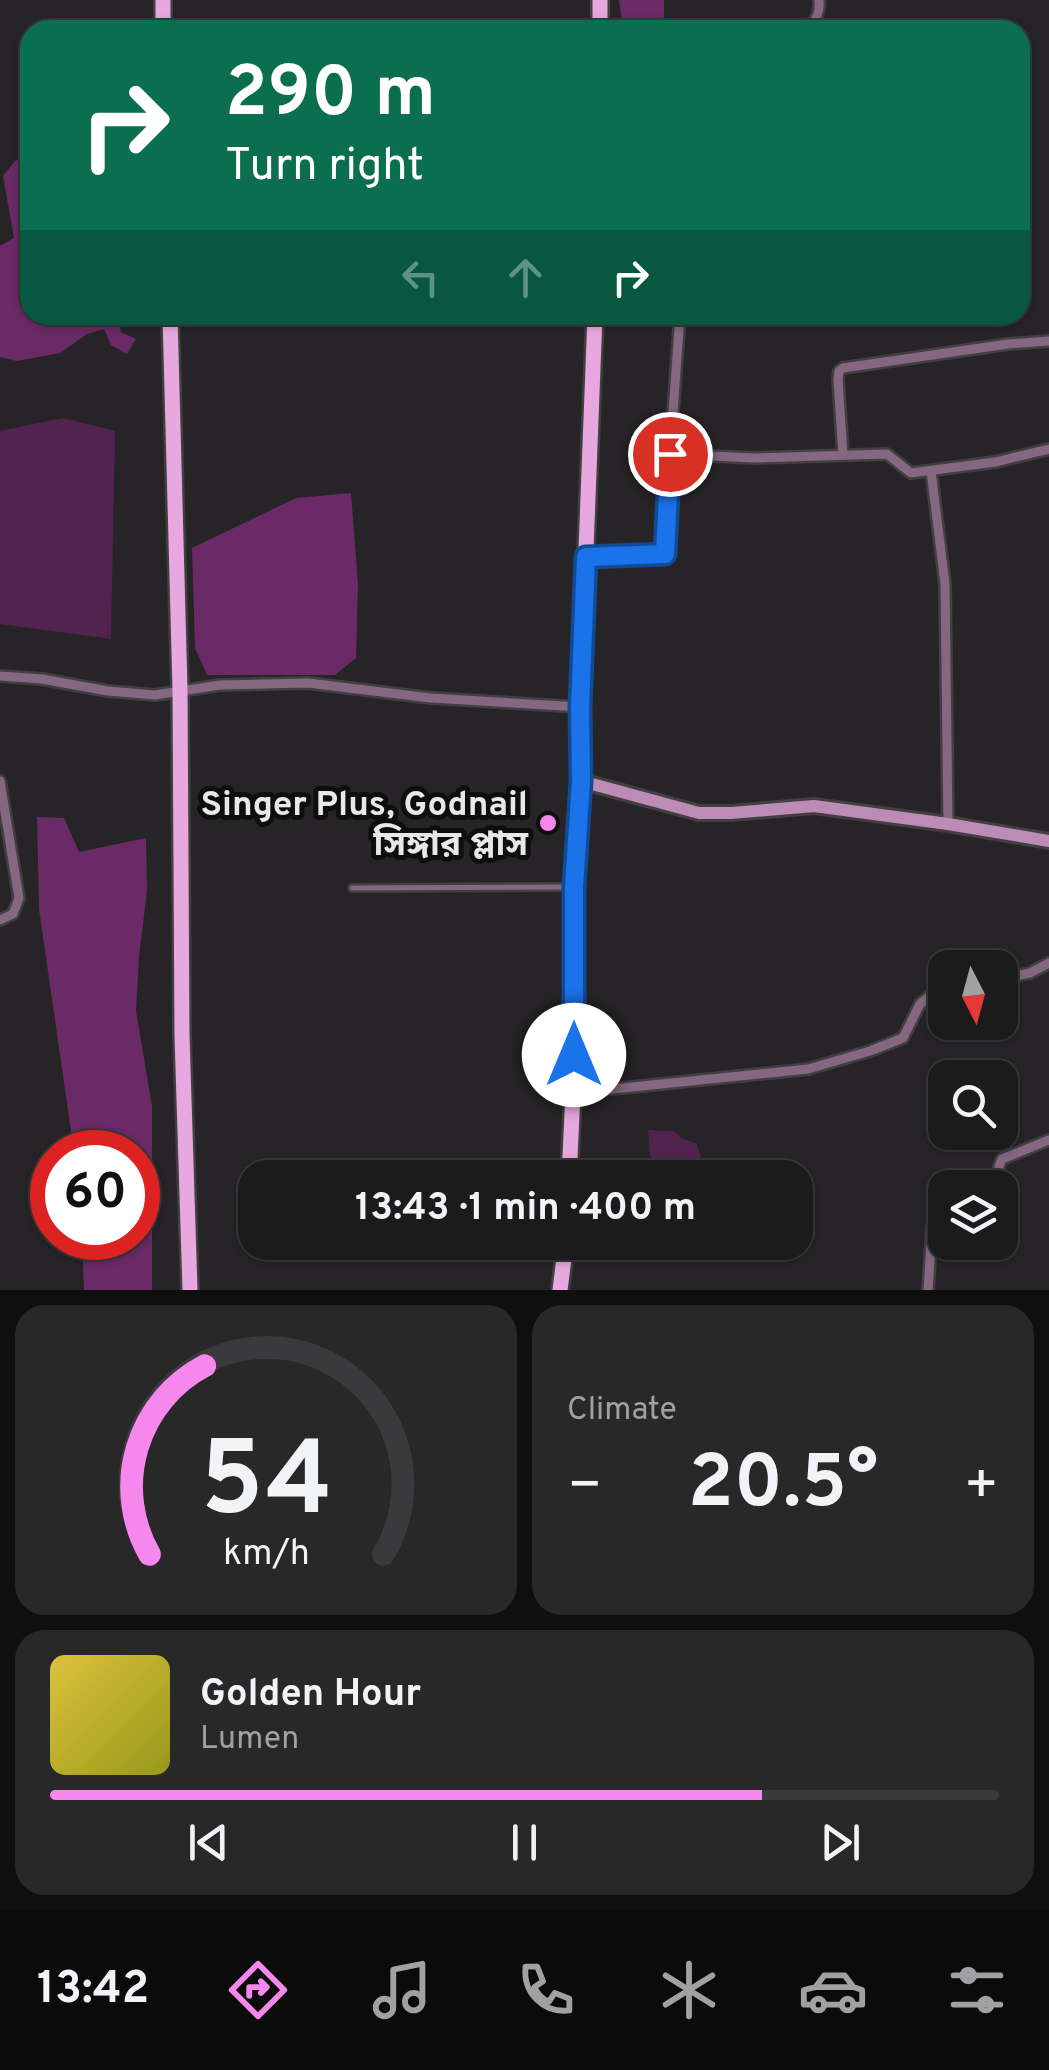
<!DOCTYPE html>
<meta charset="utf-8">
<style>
:root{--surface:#1c1b1c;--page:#292829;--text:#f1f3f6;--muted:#a0a1a3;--line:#3a393b;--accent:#f688ed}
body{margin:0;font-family:Overpass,"Noto Sans Bengali",sans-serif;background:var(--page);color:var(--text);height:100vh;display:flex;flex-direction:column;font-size:38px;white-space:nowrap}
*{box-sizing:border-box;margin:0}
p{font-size:32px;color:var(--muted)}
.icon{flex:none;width:55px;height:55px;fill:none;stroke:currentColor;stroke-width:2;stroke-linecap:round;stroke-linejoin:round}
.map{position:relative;height:1290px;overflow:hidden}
.side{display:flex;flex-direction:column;gap:15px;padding:15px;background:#0f0f0f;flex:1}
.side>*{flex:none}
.hud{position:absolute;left:20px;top:20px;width:1010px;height:305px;border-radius:30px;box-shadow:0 2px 8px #0004,0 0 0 2px var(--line);background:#0b6e4f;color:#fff;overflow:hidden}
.needle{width:65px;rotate:174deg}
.controls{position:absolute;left:928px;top:950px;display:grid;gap:20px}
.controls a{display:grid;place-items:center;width:90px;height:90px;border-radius:20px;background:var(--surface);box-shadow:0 2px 8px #0004,0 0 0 2px var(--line);font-size:50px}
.speed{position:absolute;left:30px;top:1130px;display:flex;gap:20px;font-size:50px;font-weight:700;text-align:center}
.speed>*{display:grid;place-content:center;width:130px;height:130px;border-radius:50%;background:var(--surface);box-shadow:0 2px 8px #0004,0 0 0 2px var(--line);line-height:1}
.speed .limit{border:15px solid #d22;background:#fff;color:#111}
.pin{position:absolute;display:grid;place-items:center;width:85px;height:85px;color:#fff;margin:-42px;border:5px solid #fff;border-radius:50%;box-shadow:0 2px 10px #0007}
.me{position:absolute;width:110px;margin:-55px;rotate:0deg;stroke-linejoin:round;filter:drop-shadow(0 0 8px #0008)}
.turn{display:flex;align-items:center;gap:35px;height:210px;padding:0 40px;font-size:45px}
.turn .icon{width:130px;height:130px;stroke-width:2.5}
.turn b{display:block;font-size:70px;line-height:85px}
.lanes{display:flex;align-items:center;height:95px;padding:0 40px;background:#0003;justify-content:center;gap:50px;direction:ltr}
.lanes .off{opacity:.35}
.big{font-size:75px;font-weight:700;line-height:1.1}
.side .tile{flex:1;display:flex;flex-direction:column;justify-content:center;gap:15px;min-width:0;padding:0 35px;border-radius:30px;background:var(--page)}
.side .dial{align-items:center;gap:0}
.dial svg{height:260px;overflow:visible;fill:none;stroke:var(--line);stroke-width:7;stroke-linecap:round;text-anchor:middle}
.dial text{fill:var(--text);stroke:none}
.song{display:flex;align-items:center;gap:30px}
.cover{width:120px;height:120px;border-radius:15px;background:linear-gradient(135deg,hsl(50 70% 55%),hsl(60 70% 35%))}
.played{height:10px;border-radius:5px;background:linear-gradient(90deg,var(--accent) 75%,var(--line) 75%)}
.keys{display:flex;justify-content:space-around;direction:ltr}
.heat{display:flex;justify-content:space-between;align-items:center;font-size:55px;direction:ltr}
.side .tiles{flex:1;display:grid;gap:15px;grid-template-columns:1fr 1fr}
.tile:last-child{grid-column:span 2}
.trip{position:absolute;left:238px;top:1160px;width:575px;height:100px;border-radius:30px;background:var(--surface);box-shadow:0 2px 8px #0004,0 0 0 2px var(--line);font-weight:700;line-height:100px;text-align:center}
.menu{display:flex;height:160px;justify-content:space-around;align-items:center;background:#0b0b0b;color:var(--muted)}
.menu .icon{width:70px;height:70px}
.menu .selected{color:var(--accent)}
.menu b{font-size:45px;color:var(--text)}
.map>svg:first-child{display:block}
</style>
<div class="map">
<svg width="1049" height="1290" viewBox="0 0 1049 1290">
<rect width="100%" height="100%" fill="#262426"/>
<g fill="#52234f">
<path d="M62 418 115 431 111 639 0 624V431Z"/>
<path d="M648 1130 674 1131 681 1138 697 1144 703 1164 692 1177H673L671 1171 654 1169 650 1154Z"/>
</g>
<g fill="#6a2a65">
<path d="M619 0H664V24L622 23Z"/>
<path d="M30 156V315H116L121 332 136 339 127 354 111 345 104 329 87 334 60 353 17 361 0 357V246L14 238 3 176 15 161Z"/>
<path d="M351 493 358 584 356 658 335 675H207L195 648 192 548 296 498Z"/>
<path d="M37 817 64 818 79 852 146 838 147 891 139 957 136 1011 152 1106V1290H84L82 1238H138V1152H74L39 909Z"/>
</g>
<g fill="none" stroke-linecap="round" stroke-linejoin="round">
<defs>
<path id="lane" d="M352 888 571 887"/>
<g id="street">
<path d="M737 30C753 30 792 32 805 28 817 23 820 11 819 0"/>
<path d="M670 454 754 458 887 454 911 473 995 462 1049 449"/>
<path d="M843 455 838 379 839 371 843 368 1008 344 1049 341"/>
<path d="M931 471 945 584 948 824"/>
<path d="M586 557 660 555 665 553 667 549 670 454 680 315"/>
<path d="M0 676 42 679 108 691 155 695 220 685 308 683 431 698 580 707"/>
<path d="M0 781 19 898 13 914 0 920"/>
<path d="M1000 979 1030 973 1049 963"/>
<path d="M573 1093 808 1069 870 1051 903 1038 920 1004 931 995 945 992"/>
<path d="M999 1188V1167L1002 1159 1049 1140"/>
<path d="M1000 1199V1203"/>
<path d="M928 1290 932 1227 945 1220"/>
</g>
<path id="secondary" d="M581 781 699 813H731L814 806 948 824 1049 841"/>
<g id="primary">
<path d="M163 0V30"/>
<path d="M600 30V0"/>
<path d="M170 315 180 690 182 1036 190 1290"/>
<path d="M569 1178 573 1093 574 887 581 781 580 707 595 315"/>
<path d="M560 1290 566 1242"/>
</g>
</defs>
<use href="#lane" stroke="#413f41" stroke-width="10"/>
<use href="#street" stroke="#413f41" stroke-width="14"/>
<use href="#secondary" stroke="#413f41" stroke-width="18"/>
<use href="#primary" stroke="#413f41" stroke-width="20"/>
<use href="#lane" stroke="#856781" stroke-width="5"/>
<use href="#street" stroke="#856781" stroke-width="9"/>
<use href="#secondary" stroke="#bc8bb6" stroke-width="12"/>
<use href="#primary" stroke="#e7a8df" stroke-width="15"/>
</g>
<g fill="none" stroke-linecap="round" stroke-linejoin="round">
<defs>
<path id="route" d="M574 1055V887L581 781 580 707 586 557 665 554 670 454"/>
</defs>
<use href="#route" stroke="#114b97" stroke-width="25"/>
<use href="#route" stroke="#1a73e8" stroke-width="18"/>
</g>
<circle fill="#f688ed" stroke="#0f0e0e" stroke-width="4" cx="548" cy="823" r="10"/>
<g text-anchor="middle" stroke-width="10" stroke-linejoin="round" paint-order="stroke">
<g font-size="35" font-weight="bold" fill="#e9e8e9" stroke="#0f0e0e" text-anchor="end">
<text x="528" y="815">Singer Plus, Godnail<tspan x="528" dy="40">সিঙ্গার প্লাস</tspan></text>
</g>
</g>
</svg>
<div class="controls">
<a><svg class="needle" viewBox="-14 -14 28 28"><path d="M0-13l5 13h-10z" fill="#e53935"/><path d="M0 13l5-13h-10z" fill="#a0a1a3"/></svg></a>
<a><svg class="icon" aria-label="search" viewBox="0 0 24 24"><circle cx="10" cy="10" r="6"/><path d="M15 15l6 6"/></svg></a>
<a><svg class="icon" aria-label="layers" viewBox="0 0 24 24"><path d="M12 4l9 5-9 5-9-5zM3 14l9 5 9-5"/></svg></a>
</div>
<div class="speed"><div class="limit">60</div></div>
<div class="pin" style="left:670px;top:454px;background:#d93025"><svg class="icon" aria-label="arrive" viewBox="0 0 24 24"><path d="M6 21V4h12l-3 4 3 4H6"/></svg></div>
<svg class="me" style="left:574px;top:1055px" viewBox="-20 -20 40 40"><circle r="19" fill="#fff"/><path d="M0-13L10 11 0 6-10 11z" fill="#1a73e8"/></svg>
<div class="trip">13:43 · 1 min · 400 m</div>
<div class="hud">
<div class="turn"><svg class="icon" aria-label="right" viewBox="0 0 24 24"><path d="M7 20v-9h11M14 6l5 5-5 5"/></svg><div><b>290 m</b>Turn right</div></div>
<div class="lanes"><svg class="icon off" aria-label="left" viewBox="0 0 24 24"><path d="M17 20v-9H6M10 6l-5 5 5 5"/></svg><svg class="icon off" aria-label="ahead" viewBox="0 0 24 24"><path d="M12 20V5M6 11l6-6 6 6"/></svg><svg class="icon" aria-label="right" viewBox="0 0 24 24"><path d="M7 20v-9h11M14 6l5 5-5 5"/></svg></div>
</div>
</div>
<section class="side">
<div class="tiles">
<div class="tile dial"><svg viewBox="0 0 100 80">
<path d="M14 69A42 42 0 1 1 86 69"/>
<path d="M14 69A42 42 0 0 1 31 11" stroke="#f688ed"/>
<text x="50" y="56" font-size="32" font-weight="700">54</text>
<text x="50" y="72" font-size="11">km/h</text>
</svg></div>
<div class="tile"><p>Climate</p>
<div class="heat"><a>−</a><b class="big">20.5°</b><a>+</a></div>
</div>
<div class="tile">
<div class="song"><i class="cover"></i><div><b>Golden Hour</b><p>Lumen</p></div></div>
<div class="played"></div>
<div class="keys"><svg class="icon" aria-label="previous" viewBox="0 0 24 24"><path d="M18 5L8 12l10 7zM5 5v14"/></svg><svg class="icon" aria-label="pause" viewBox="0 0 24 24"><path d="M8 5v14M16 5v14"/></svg><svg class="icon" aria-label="next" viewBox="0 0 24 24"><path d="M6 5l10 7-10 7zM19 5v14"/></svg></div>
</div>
</div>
</section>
<nav class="menu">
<b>13:42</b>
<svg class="icon selected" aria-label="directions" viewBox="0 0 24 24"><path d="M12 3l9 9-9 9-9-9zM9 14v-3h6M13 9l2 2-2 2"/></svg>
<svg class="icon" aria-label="music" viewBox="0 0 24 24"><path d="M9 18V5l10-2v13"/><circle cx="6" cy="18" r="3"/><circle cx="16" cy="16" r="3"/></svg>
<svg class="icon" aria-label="phone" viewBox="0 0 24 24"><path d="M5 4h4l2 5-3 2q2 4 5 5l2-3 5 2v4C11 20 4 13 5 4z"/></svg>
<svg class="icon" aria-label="climate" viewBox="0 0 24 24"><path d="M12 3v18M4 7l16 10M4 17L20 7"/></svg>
<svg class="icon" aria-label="car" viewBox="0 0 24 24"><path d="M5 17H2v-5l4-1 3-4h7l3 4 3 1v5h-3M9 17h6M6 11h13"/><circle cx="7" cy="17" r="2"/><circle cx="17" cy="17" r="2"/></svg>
<svg class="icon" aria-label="filters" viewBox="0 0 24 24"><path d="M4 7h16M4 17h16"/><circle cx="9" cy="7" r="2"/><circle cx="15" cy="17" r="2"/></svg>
</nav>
